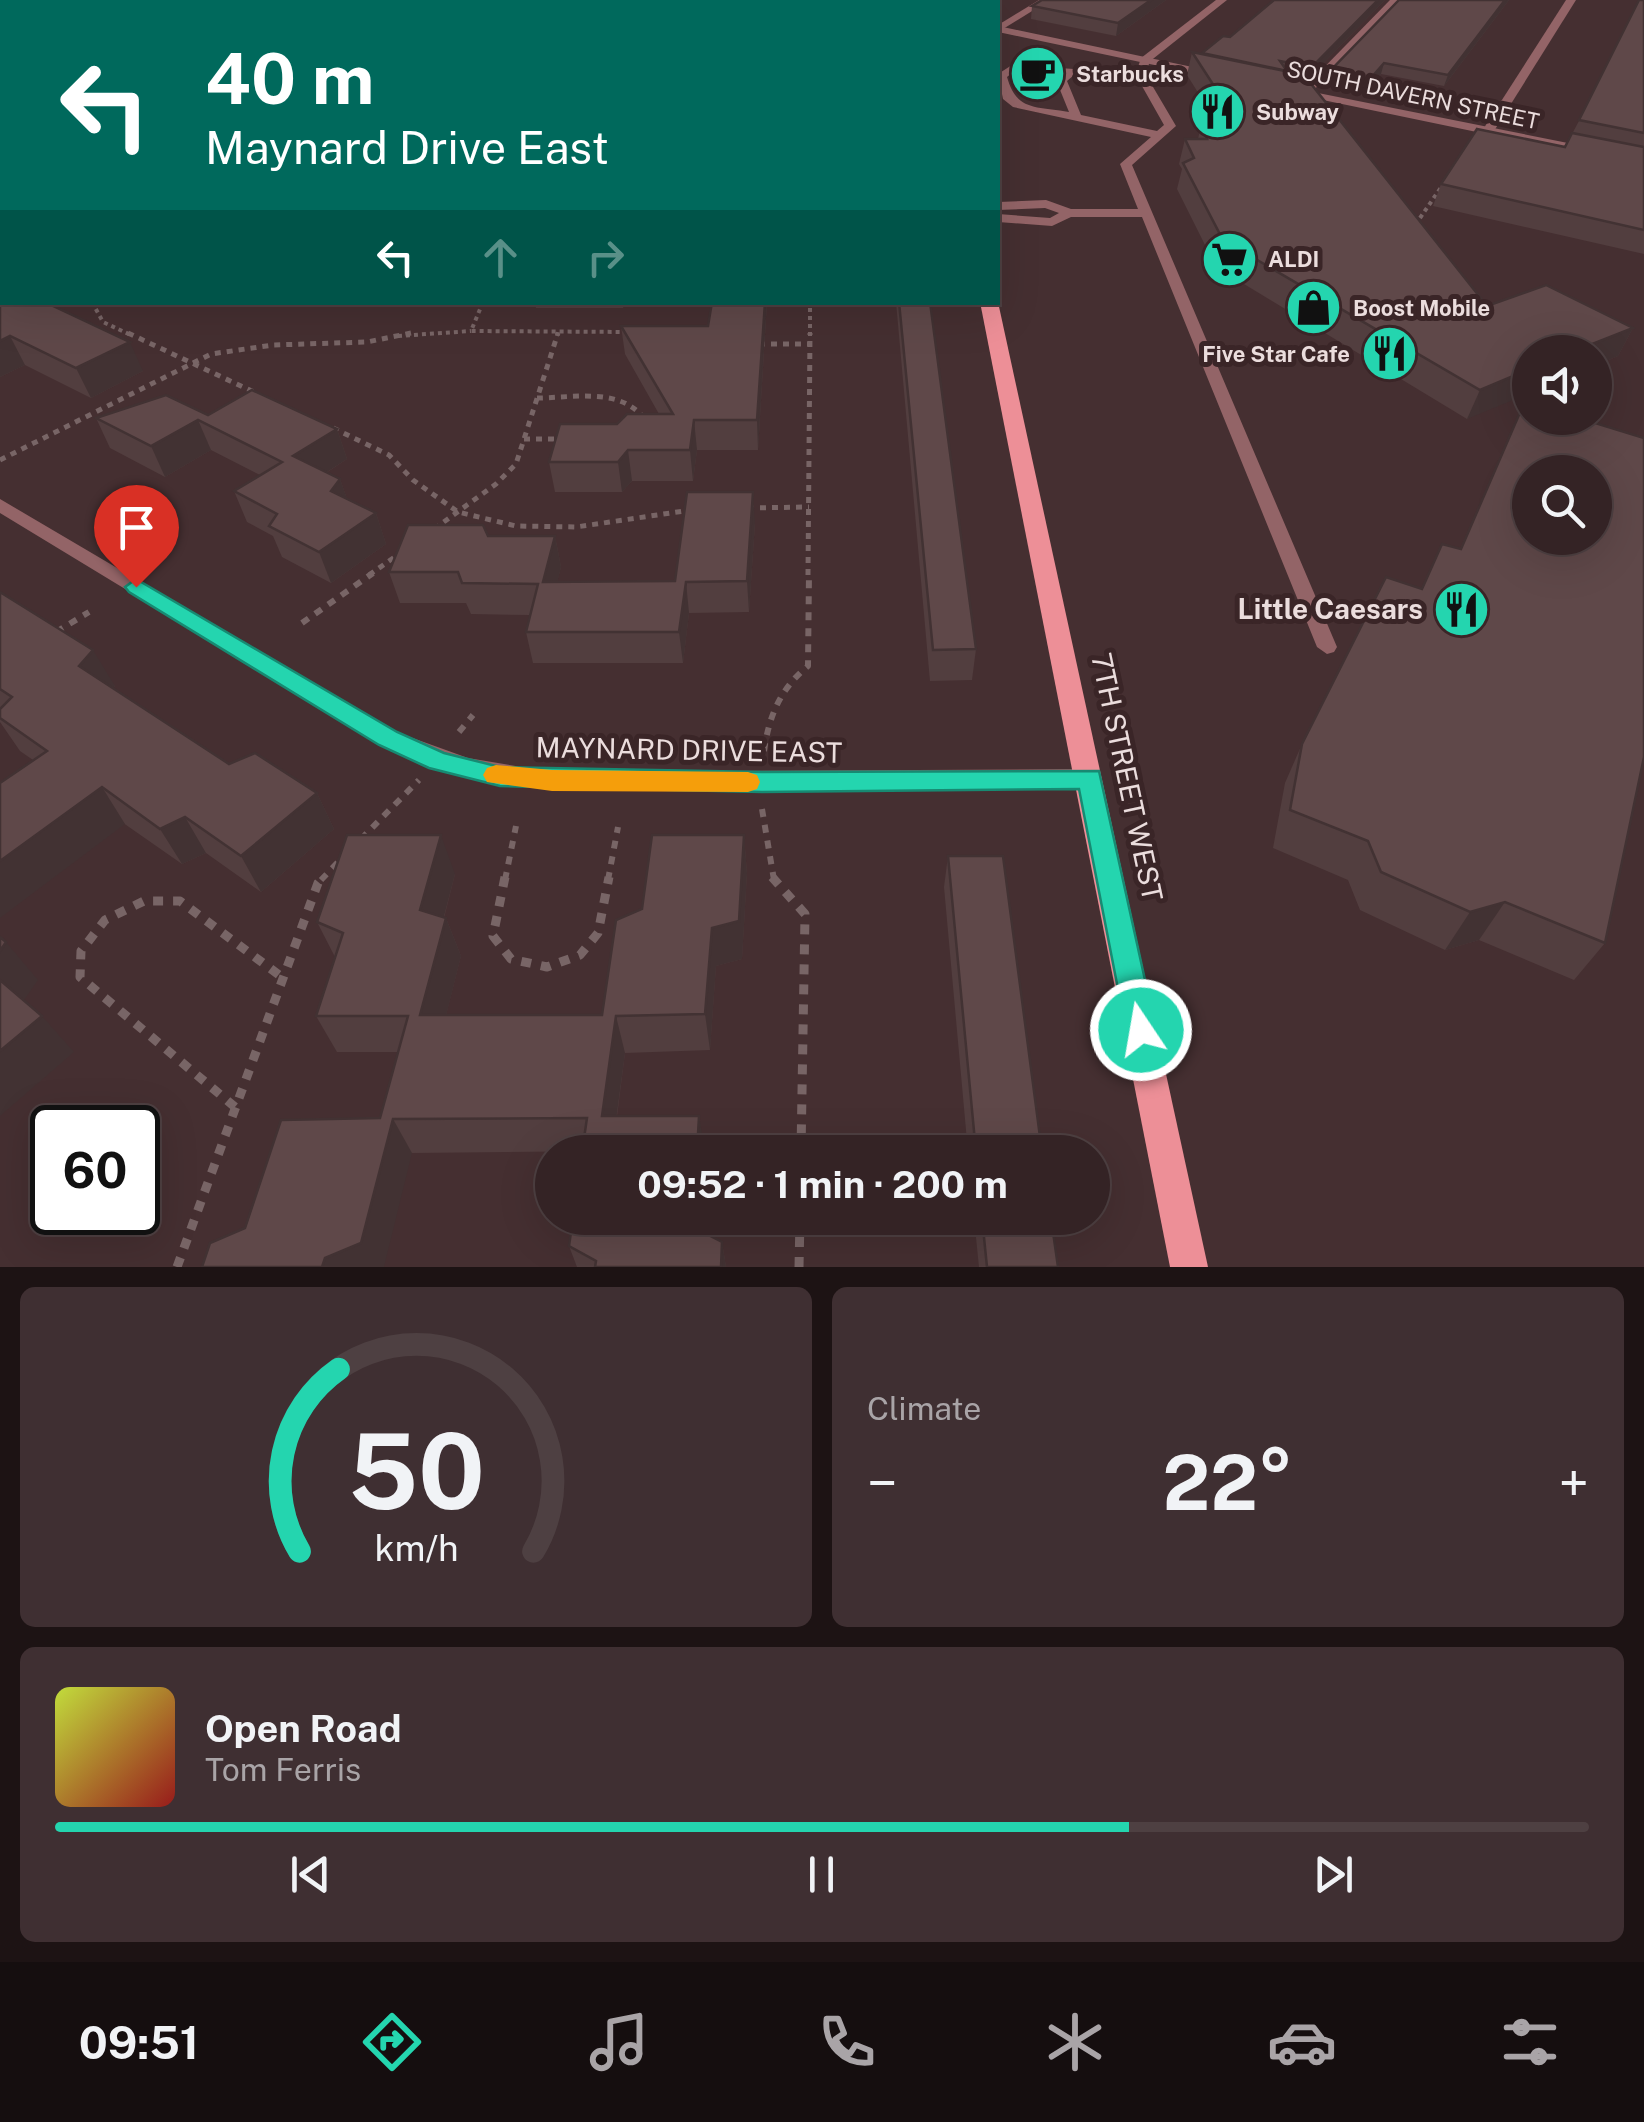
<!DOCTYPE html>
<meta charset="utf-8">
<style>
:root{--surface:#342325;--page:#3f2f32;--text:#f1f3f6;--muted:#a9a4a7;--line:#4e4042;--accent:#24d5af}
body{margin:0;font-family:"Public Sans",sans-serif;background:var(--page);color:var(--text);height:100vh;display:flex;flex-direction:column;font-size:38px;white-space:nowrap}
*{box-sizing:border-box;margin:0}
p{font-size:32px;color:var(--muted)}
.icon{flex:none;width:55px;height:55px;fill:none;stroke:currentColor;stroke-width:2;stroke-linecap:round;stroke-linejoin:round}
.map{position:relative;height:1267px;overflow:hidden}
.details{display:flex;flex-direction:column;gap:20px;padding:20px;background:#1d1314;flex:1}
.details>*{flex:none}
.top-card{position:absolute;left:0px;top:0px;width:1000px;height:305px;box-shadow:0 10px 40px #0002,0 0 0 2px var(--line);background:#00695c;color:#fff;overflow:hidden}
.tools{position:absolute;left:1512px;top:335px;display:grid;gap:20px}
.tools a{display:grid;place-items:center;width:100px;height:100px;border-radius:50%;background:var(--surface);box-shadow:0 10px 40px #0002,0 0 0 2px var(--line);font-size:50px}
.speed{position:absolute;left:30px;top:1105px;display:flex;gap:20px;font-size:50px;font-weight:700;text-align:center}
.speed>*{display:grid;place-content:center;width:130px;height:130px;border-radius:50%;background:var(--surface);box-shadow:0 10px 40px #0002,0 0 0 2px var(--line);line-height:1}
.speed .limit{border:5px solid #111;border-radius:15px;background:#fff;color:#111}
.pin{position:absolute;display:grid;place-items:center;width:85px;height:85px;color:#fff;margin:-102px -42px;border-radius:50% 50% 50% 0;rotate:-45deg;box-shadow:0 0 10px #0007}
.pin .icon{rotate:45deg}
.me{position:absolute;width:110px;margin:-55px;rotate:348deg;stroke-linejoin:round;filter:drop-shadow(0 0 8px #0008)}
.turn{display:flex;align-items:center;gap:35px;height:210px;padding:0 40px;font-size:45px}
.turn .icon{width:130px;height:130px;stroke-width:2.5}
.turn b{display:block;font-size:70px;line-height:85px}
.lanes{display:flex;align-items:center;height:95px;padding:0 40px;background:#0003;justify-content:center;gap:50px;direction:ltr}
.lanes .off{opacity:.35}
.big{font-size:75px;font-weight:700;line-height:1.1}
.details .tile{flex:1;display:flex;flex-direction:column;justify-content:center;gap:15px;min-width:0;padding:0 35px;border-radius:15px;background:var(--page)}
.details .dial{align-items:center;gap:0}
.dial svg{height:260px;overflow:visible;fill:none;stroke:var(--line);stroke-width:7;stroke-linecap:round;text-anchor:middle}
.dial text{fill:var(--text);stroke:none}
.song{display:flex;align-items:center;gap:30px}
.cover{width:120px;height:120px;border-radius:15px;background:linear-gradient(135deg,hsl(70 70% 55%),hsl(0 70% 35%))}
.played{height:10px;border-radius:5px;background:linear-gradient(90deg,var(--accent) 70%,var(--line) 70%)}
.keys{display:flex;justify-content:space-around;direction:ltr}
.heat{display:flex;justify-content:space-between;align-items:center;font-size:55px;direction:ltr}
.details .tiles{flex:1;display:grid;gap:20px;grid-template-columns:1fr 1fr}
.tile:last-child{grid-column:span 2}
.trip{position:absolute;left:535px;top:1135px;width:575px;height:100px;border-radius:50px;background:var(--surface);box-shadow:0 10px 40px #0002,0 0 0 2px var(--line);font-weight:700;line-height:100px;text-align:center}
.tabs{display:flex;height:160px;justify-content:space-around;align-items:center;background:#150e0f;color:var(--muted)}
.tabs .icon{width:70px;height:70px}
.tabs .selected{color:var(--accent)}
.tabs b{font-size:45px;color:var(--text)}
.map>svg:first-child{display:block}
</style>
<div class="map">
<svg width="1644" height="1267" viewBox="0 0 1644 1267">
<rect width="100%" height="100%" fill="#452f31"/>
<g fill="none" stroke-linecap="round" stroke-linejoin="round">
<g stroke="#786566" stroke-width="4" stroke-dasharray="4 4" stroke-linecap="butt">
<path d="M1420 218 1442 186"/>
<path d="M92 302 103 322 133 336"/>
<path d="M483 302 471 331 629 332"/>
<path d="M398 336 471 331"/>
<path d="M557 336 558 332"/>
<path d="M810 336V302"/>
</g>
<g stroke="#786566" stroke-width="5" stroke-dasharray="6 6" stroke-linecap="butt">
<path d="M128 333 258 394"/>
<path d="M759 344H810"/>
<path d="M537 398C572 398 618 387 643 417L641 420"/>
<path d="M333 428 389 455 413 480 458 512 516 526 576 527 691 510"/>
<path d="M524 439H560"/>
<path d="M0 460 211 354 273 345 367 342 411 333"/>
<path d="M748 508 809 507"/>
<path d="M434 529 496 484 516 464 558 333"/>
<path d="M369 575 399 554"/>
<path d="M808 575 810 333"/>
</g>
<g stroke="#786566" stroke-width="6" stroke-dasharray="8 8" stroke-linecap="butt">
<path d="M302 623 373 573"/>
<path d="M56 632 89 612"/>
<path d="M459 732 473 715"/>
<path d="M764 751C769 716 780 689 808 666L809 573"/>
<path d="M762 809 774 880"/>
<path d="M361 839 419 780"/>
<path d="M321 880 342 858"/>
<path d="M505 880 516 826"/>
<path d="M608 880 618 827"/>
</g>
<g stroke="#786566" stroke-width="9" stroke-dasharray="10 10" stroke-linecap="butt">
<path d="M505 877 493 936 511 959 547 967 580 955 598 933 609 877"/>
<path d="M772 877 805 914 801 1152"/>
<path d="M235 1107 80 977 81 951 105 920 144 901H180L283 978"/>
<path d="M177 1267 318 883 323 877"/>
<path d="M799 1267 800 1218"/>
</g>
<g fill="#936467" fill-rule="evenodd">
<path d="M1039 0H1050L998 32V25Z"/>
<path d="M1390 0H1400L1309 95H1301V91Z"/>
<path d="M1141 58 1150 60 1146 75 1176 126 1132 165 1337 647 1334 652 1327 654 1317 647 1142 217H1071L1052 226 998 222V214L1050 218 1059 213 1045 208 998 210V202L1046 200 1071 209H1138L1120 164 1151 137 1013 107 1003 99 998 74 1012 65 1136 73ZM1014 71 1062 74 1056 80 1069 112C1036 106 1017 112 1007 77ZM1074 75 1138 79 1164 125 1157 131 1081 115 1067 81Z"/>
<rect x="0" y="103" width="2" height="6"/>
</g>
<g fill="#936467" fill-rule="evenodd">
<path d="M1216 0H1227L1149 62H1141V58Z"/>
<path d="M1566 0H1576L1494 131 1484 133 1482 131Z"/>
<path d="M0 499 396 732 468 758 552 772 1090 769 1098 772 1101 778 1098 784 1090 787 552 790 468 776 380 744 0 513Z"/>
</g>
<g fill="#936467" fill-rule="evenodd">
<path d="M998 26 1216 72 1221 75 1216 78 998 32Z"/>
<path d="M1298 89 1588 147 1594 151 1588 155 1294 94 1293 92Z"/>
</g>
<g fill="#ed8f97" fill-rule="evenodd">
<path d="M921 0H933L934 2H923Z"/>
<path d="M980 302H998L1208 1267H1170Z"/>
</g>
</g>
<g fill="#523e3f">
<path d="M1042 0H1166L1116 36 1031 19 1032 6Z"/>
<path d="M1385 0 1309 78 1306 77 1487 306 1633 328 1618 356 1595 366V352L1467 419 1216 267 1177 189 1182 169 1179 164 1185 139H1198L1201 126 1212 125 1214 118 1187 75 1192 52 1202 54 1230 37Z"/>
<path d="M1399 0H1509L1444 86 1381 74 1367 89 1327 81 1330 71Z"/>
<path d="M1644 0V254L1433 206 1441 184 1565 147Z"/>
<rect x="0" y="108" width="2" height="101"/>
<path d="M0 282 143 371 91 398 25 365 0 377Z"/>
<path d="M535 302H625L623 308H536Z"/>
<path d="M712 302H767L758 450H697L693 481H632L622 492H555L549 462 617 424 659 414 625 354 621 326H708Z"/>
<path d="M896 302H930L976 649 972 680 930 681Z"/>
<path d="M1525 401 1605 943 1574 980 1479 940 1445 950 1360 910 1348 880 1273 848 1285 783 1302 744 1421 589 1442 544 1460 549Z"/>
<path d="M208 415 337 429 347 459 326 473 340 479 347 499 376 513 386 544 331 583 282 557 273 536 247 522 234 491 260 475 211 450 165 477 110 448 96 418Z"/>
<path d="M755 523 749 612 689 613 683 663H533L526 632 530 615 471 614 466 603H400L389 572 488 536H555L561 567 557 582 675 581Z"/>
<path d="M0 592 115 686 113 688 229 764 317 793 334 829 261 892 206 853 182 864 33 760 20 751 0 722Z"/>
<path d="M744 835 747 873 742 959 716 966 710 1050 625 1053 617 1116 705 1150 412 1153 245 1228 380 1118 398 1052H337L316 1016 335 957 317 922 455 874 444 918H446L461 956 446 1015H602L642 909Z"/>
<path d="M948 856 1042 1152H968L944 887Z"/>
<path d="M573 1218H700L699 1230 722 1242 726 1267H577L569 1246Z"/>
<path d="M974 1218H1051L1058 1267H979Z"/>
</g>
<g fill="#423233">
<path d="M1151 0H1166L1116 36 1118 23Z"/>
<path d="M1378 0H1385L1309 78 1312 67Z"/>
<path d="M1505 0H1509L1444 86 1448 75Z"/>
<path d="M1384 63 1381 74 1367 89 1370 79Z"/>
<path d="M765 302H767L758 450 757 420Z"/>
<path d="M1633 328 1618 356 1595 366V352H1572Z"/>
<path d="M10 336 25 365 0 377V341Z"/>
<path d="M130 342 143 371 91 398 76 368Z"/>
<path d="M1530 369V393L1467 419 1480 390Z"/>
<path d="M198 420 211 450 165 477 151 446Z"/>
<path d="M694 420 697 450 693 481 690 450Z"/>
<path d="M337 429 347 459 304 487 293 456Z"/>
<path d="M628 450 632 481 622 492 618 462Z"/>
<path d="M340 479 351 510 331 491Z"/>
<path d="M753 492 755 523 749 612 747 581Z"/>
<path d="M376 513 386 544 331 583 319 552Z"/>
<path d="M555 536 561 567 550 613 543 582Z"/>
<path d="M686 582 689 613 683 663 679 632Z"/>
<path d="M93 650 115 686 102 703 79 666Z"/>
<path d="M102 787 125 824 0 918V861Z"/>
<path d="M317 793 334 829 261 892 241 856Z"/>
<path d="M185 817 206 853 182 864 160 829Z"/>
<path d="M441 835 455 874 436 947 420 910Z"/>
<path d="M744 835 747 873 742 959 716 966 710 1050 705 1014 712 928Z"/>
<path d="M1505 902 1479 940 1445 950 1470 912Z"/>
<path d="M446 918 461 956 437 1052 420 1015Z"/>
<path d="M6 942 38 980 20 1006 0 983V951Z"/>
<path d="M42 1016 74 1052 0 1116V1051Z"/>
<path d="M616 1016 625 1053 612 1150 602 1116Z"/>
<path d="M699 1116 705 1150V1152H697Z"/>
<path d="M393 1119 412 1153 384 1267H322L325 1258Z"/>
<path d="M691 1218H700L697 1257 691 1226Z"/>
<path d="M722 1242 726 1267H721Z"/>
</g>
<g fill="#5f4849" stroke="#423233" stroke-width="2.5" fill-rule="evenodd">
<path d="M795 0H874L879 2H795Z"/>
<path d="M1042 0H1151L1118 23 1032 6Z"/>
<path d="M1274 0H1378L1312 67 1280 61 1287 71 1202 53 1223 36 1230 37Z"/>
<path d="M1399 0H1505L1448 75 1384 63 1370 79 1330 71Z"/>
<path d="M1639 0H1644V133L1579 120Z"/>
<path d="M1192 52 1304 75 1487 306 1546 285 1633 328 1572 352H1530V369L1480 390 1223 240 1183 163 1194 158 1185 139H1207L1201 126 1222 125 1215 112H1231Z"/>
<rect x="0" y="108" width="2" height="72"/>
<path d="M1477 129 1565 147 1572 133 1644 147V230L1441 184Z"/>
<path d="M0 282 2 283V302H45L130 342 76 368 10 336 0 341Z"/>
<path d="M712 302H765L757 420H694L690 450H628L618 462H549L560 424H617L627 414H673L621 326H708Z"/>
<path d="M899 302H930L976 649 933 650Z"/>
<path d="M252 390 337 429 293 456 340 479 331 491 376 513 319 552 269 526 277 514 234 491 282 462 198 420 151 446 96 418 166 395 208 415Z"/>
<path d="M1525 401 1530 402V418H1579L1644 438V757L1605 943 1505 902 1470 912 1381 872 1368 841 1290 810 1302 744 1386 577 1422 589 1442 544 1461 549ZM1530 472H1595V538H1530Z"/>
<path d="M687 492H753L747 581 686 582 679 632H526L538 584 462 583 458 572H389L408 525H483L488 536H555L543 582 675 581Z"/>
<path d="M0 592 93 650 79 666 229 764 255 753 317 793 241 856 185 817 160 829 102 787 0 861V783L47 751 0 718V709L12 697 0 689Z"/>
<path d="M347 835H441L420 910 446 918 420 1015H602L616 920 642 909 652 835H744L739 921 712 928 705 1014 616 1016 602 1116H699L697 1152H582L587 1118 393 1119 361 1243 325 1258 322 1267H202L210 1243 245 1228 281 1120 380 1118 408 1016H316L343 933 317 922Z"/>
<path d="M948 856H1003L1042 1152H976Z"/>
<path d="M0 937 6 942 0 951Z"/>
<path d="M0 980 42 1016 0 1051Z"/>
<path d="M573 1218H691V1226L722 1242 721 1267H595L596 1261 569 1246Z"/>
<path d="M982 1218H1051L1058 1267H987Z"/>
</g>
<path fill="#24d5af" stroke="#178a72" stroke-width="2.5" d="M136 579 397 732 444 753 500 767 762 772 1099 771 1156 1030 1152 1041 1141 1045 1130 1041 1126 1030 1079 789 762 792 500 786 429 768 379 745 129 592 125 587Z"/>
<path fill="#f59e0b" d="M496 765 552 770 748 772 757 775 760 782 757 789 748 792 552 791 487 782 483 775 487 768Z"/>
<defs>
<symbol id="cafe-disc" viewBox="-11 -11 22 22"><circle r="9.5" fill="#24d5af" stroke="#3a2527"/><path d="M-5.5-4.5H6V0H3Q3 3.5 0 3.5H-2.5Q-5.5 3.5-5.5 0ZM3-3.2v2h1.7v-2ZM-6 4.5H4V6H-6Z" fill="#111"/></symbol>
<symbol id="restaurant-disc" viewBox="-11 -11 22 22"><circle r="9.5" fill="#24d5af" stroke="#3a2527"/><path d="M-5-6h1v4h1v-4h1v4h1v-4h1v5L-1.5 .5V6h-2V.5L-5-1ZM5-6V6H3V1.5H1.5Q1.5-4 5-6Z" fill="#111"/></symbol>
<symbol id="supermarket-disc" viewBox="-11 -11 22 22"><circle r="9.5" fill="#24d5af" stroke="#3a2527"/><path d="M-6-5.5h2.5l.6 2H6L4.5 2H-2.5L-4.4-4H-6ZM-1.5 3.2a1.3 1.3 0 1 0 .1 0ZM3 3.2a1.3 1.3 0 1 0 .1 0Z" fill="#111"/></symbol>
<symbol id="shop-disc" viewBox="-11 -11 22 22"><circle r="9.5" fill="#24d5af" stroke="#3a2527"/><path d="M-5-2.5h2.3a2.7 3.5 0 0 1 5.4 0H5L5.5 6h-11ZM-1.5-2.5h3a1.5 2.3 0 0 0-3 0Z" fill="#111"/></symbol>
</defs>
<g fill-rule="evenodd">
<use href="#cafe-disc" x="1006" y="42" width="63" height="63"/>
<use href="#restaurant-disc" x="1186" y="80" width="63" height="63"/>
<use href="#supermarket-disc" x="1198" y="228" width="63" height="63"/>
<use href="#shop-disc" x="1282" y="276" width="63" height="63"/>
<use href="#restaurant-disc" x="1358" y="322" width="63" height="63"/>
<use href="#restaurant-disc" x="1430" y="578" width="63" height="63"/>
</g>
<g text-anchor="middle" stroke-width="10" stroke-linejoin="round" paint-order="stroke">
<g font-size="22" font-weight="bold" fill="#ebdddd" stroke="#3a2527" text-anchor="start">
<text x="1076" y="82">Starbucks</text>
<text x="1256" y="120">Subway</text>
<text x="1268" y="267">ALDI</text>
<text x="1353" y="316">Boost Mobile</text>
<text x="1350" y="362" text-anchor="end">Five Star Cafe</text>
</g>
<g font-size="22" fill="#ebdddd" stroke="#3a2527">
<text transform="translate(1413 95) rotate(12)" y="8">SOUTH DAVERN STREET</text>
</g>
<g font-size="28" font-weight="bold" fill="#ebdddd" stroke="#3a2527" text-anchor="end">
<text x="1423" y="619">Little Caesars</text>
</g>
<g font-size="28" fill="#ebdddd" stroke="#3a2527">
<text transform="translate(689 750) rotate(1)" y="10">MAYNARD DRIVE EAST</text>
<text transform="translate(1127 777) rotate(78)" y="10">7TH STREET WEST</text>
</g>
</g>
</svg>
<div class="tools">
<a><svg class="icon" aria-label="sound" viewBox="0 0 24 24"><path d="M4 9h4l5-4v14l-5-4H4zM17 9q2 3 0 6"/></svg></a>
<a><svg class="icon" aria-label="search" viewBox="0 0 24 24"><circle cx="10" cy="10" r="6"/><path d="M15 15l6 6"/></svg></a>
</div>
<div class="speed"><div class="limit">60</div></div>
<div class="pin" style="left:136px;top:587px;background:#d93025"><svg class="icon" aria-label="arrive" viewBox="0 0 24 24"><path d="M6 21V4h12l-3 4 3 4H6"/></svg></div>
<svg class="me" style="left:1141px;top:1030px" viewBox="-20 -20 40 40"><circle r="17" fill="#24d5af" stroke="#fff" stroke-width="3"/><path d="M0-11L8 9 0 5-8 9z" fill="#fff"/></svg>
<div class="trip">09:52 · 1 min · 200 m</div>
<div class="top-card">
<div class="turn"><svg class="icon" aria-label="left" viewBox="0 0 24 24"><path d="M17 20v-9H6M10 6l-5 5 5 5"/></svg><div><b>40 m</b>Maynard Drive East</div></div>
<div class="lanes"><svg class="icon" aria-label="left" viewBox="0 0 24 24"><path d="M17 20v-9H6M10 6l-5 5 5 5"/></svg><svg class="icon off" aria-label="ahead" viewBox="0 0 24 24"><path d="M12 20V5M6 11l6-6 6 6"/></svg><svg class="icon off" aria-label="right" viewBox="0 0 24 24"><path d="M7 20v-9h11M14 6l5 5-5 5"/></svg></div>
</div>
</div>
<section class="details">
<div class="tiles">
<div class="tile dial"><svg viewBox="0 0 100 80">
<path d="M14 69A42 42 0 1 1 86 69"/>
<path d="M14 69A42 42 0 0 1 26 13" stroke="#24d5af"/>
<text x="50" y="56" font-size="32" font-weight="700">50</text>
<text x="50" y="72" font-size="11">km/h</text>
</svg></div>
<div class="tile"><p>Climate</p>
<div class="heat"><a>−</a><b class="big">22°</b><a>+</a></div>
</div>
<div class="tile">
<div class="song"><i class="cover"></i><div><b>Open Road</b><p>Tom Ferris</p></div></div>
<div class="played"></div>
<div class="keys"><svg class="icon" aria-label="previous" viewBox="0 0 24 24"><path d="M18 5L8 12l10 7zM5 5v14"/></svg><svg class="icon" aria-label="pause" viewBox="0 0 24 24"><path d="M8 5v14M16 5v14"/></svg><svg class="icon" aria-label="next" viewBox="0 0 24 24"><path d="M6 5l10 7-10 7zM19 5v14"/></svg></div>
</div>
</div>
</section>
<nav class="tabs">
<b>09:51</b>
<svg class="icon selected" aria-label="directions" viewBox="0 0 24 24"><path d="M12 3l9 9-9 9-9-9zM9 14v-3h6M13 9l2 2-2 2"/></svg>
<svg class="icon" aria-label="music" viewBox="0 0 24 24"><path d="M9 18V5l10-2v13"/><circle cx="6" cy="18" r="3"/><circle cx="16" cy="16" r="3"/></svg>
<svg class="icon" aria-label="phone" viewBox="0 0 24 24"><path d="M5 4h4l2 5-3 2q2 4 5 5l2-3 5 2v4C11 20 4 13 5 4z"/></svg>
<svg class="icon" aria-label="climate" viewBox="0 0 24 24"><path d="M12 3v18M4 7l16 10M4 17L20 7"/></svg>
<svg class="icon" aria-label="car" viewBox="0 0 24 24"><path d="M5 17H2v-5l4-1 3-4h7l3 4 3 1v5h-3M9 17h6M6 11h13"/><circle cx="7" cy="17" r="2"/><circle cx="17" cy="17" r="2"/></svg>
<svg class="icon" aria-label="filters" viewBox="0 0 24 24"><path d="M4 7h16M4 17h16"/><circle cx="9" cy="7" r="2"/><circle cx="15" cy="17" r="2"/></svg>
</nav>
